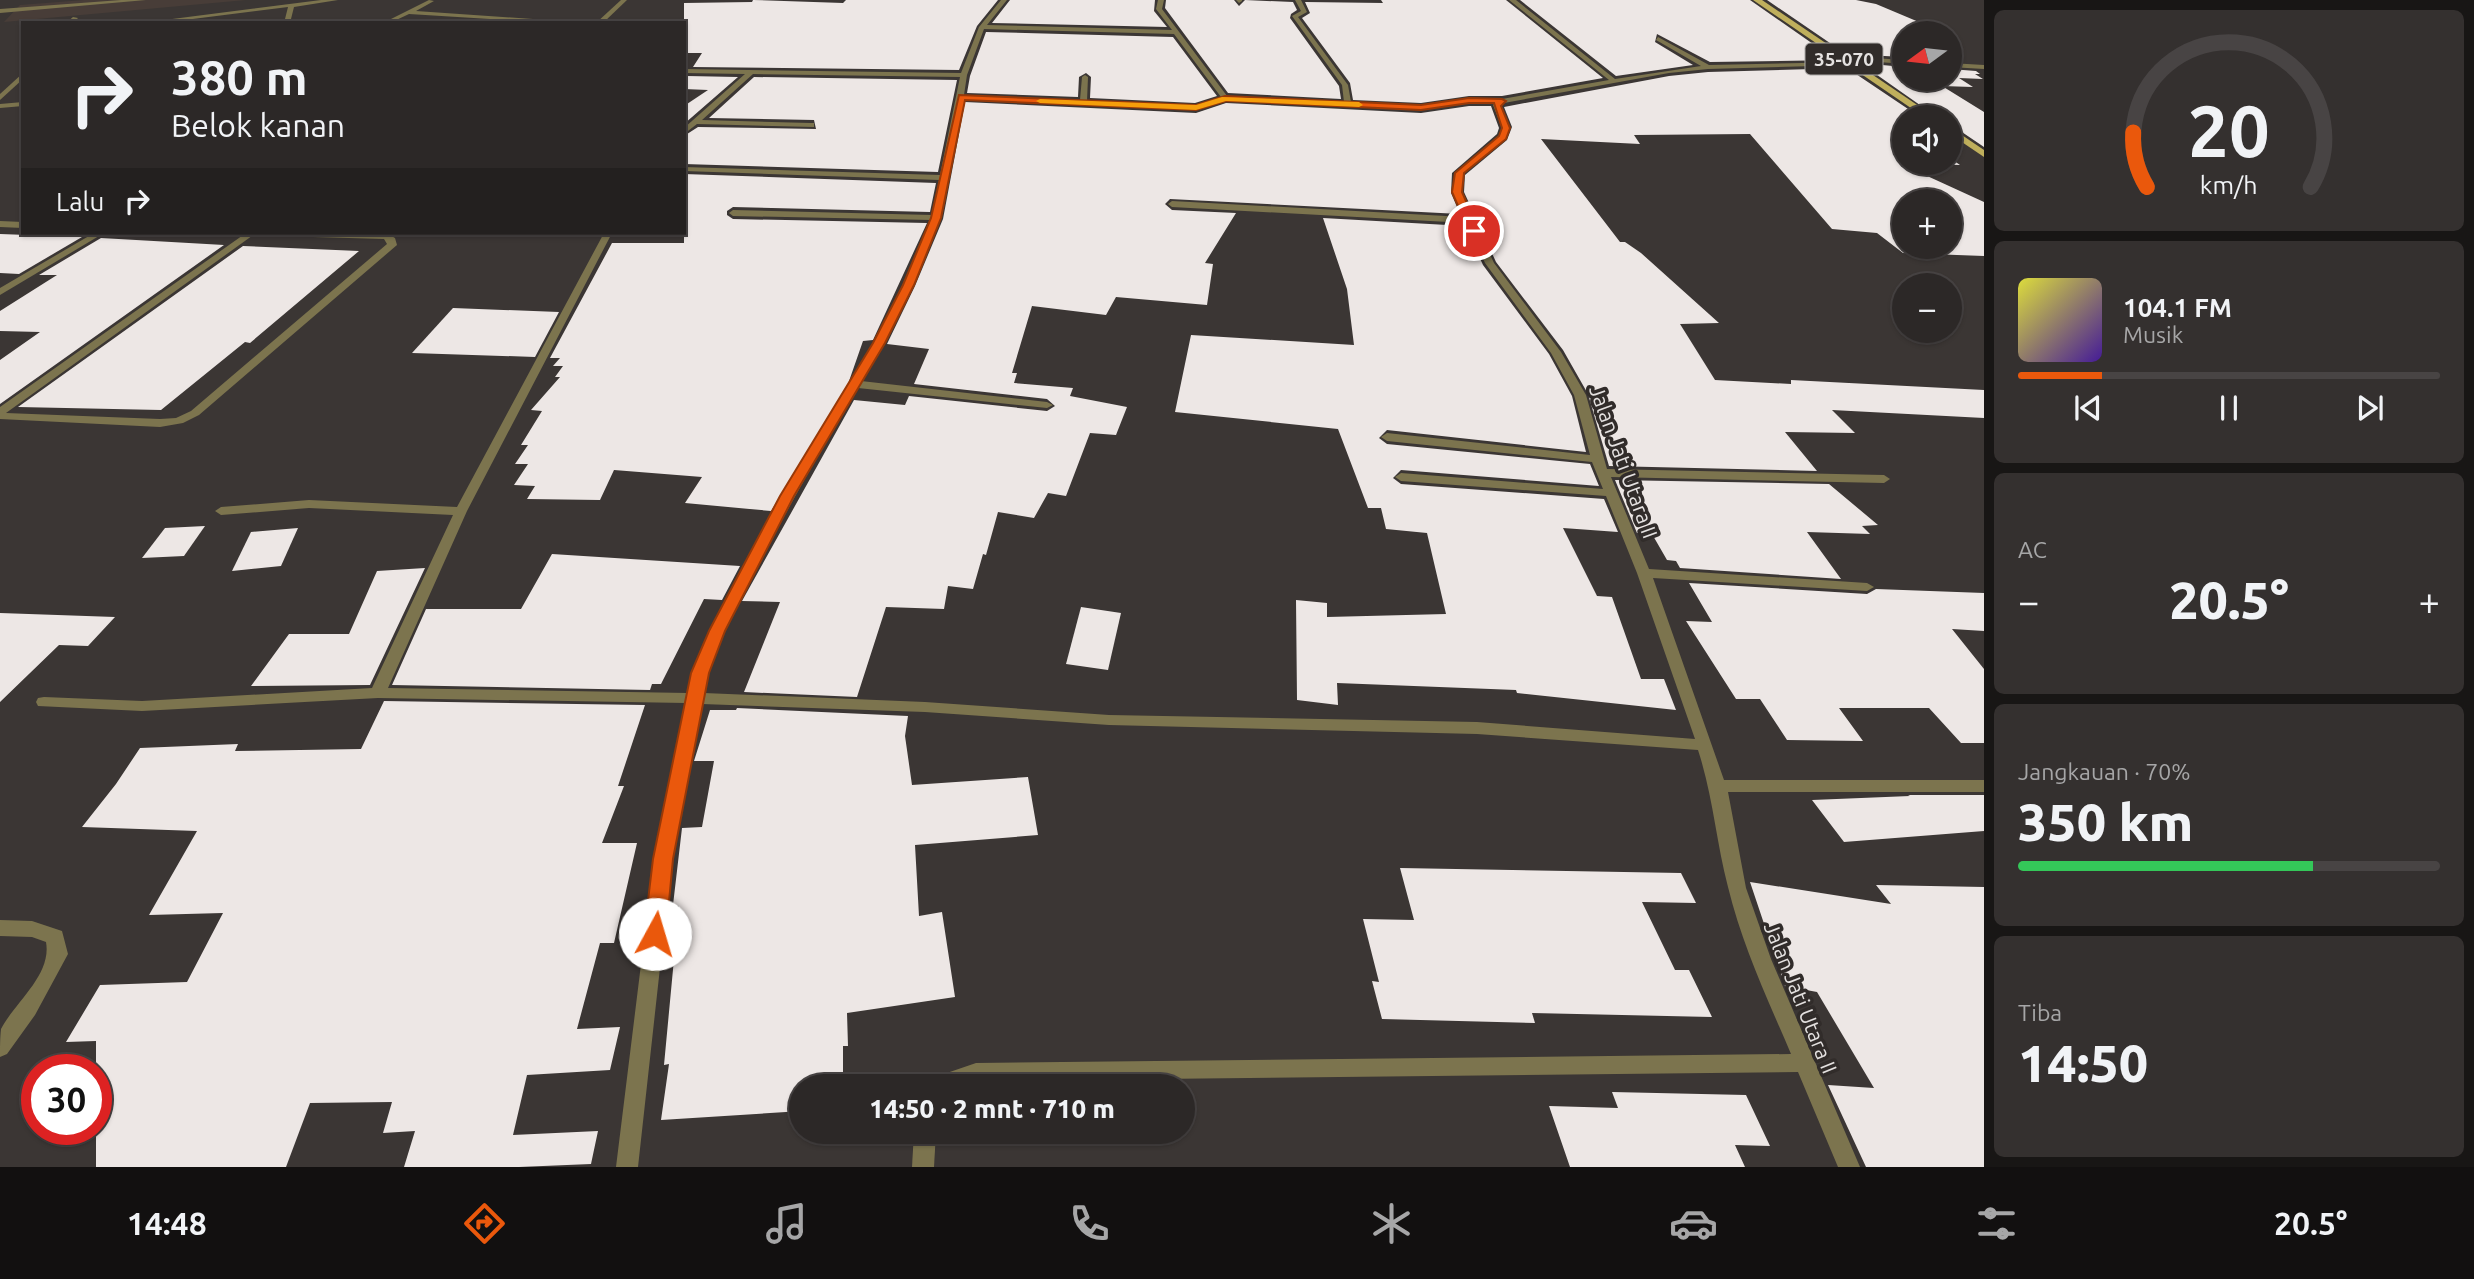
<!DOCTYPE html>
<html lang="id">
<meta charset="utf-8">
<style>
:root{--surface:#2c2827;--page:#34302f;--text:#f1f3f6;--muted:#a6a6a7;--line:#484444;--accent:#ea580c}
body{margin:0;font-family:Ubuntu,sans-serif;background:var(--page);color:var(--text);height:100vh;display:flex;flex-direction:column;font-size:26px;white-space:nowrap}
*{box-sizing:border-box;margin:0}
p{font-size:23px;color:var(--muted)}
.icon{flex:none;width:38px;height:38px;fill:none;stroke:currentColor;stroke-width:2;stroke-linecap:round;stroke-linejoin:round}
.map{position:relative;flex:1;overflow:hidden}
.sheet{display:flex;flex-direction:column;gap:10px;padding:10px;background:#181615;width:490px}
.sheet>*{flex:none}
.top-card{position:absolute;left:21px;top:21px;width:665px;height:214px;border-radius:0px;box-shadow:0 2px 5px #0004,0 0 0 2px var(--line);background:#2c2827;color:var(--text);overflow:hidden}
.needle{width:46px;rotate:255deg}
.tools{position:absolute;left:1892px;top:21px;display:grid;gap:14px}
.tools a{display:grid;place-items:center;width:70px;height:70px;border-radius:50%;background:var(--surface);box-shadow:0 2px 5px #0004,0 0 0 2px var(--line);font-size:35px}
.speed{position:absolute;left:21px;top:1054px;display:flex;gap:14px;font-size:35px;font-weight:700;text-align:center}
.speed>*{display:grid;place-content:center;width:91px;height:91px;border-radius:50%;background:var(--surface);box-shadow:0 2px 5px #0004,0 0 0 2px var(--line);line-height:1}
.speed .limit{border:10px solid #d22;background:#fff;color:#111}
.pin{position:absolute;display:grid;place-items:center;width:60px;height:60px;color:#fff;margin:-30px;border:4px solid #fff;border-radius:50%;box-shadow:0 2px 7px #0007}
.me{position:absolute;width:77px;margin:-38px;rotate:6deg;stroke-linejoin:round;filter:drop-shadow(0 0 5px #0008)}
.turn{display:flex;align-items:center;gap:24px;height:147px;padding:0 35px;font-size:32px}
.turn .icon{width:91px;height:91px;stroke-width:2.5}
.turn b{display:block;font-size:49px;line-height:60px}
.then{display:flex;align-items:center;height:66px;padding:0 35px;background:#0003;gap:14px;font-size:26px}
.big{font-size:52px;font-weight:800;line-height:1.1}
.sheet .widget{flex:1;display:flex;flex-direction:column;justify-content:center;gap:10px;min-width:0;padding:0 24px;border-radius:10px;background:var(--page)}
.sheet .dial{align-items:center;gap:0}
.dial svg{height:182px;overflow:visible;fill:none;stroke:var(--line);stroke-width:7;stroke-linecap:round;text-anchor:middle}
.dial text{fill:var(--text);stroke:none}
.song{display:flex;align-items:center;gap:21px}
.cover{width:84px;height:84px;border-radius:10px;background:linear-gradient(135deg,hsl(60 70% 55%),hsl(260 70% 35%))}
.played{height:7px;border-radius:4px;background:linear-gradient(90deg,var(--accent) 20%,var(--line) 20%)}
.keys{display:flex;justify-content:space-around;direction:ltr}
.heat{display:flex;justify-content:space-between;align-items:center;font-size:38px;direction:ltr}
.charge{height:10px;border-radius:5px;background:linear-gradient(90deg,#34c759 70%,var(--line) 0)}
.trip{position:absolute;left:789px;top:1074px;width:406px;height:70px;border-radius:35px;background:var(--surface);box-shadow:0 2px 5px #0004,0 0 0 2px var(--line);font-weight:800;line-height:70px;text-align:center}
.menu{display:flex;height:112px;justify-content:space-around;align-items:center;background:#121010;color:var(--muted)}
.menu .icon{width:49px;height:49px}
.menu .on{color:var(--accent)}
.menu b{font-size:32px;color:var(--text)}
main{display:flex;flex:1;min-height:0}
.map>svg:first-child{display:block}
</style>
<main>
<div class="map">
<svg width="1984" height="1167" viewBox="0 0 1984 1167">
<rect width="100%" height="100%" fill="#3b3634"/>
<path fill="#483d38" d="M84 0H246L4 22 20 5Z"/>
<g fill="#ede7e5" fill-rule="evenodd">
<path d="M753 0 843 3 846 0H998L977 26 959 70 693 67 702 53H684V3L752 2Z"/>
<path d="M1010 0H1155L1154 11 1167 27 992 23Z"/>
<path d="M1166 0H1234L1239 6 1245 0 1293 2 1297 10 1291 14 1290 18 1339 86 1341 99 1228 93 1165 8Z"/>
<path d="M1381 0H1506L1603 78 1502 96H1469L1421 103 1353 100 1350 83 1302 18 1310 13 1305 2 1383 3Z"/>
<path d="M1520 0H1750L1836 60 1710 62 1657 34 1655 42 1693 65 1616 76Z"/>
<path d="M1767 0H1856L1876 4 1945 33H1904V57L1846 54Z"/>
<path d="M986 32 1173 37 1217 96 1195 103 1090 98 1091 77 1086 73 1079 77 1078 97 967 93 970 76Z"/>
<path d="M1860 63 1904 67V79H1950V69L1976 71 1980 74H1975L1983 79 1959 78 1973 87 1942 86 1984 112V147L1950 124V117H1937Z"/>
<path d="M1847 68 1920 117H1904V163H1950V158L1960 165 1901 164 1984 202V256L1903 253 1877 233 1832 229 1750 134 1634 135 1640 144 1541 139 1620 242H1625L1641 253 1719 323 1680 324 1715 380 1791 384V380L1984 390V418L1832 410 1855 433 1785 432 1817 471 1609 466 1588 394 1563 350 1496 262 1464 192 1465 175 1507 140 1512 127 1504 107 1669 76 1708 72ZM1904 201H1950V247H1904Z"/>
<path d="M687 76 738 77 684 124V106L708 90 684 89Z"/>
<path d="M754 77 957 80 938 172 684 164V136L698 127 816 129 814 120 709 118Z"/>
<path d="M965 102 1196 113 1226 103 1421 113 1469 106H1491L1499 128 1497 134 1452 173 1451 193 1460 214 1170 199 1165 204 1172 210 1236 213 1205 263 1213 264 1207 305 1116 297 1106 315 1032 306 1012 373H1017L1014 383 1073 388 1070 396 1127 407 1116 435 1090 433 1066 496 1048 493 1034 518 998 512 986 555 983 554 973 589 948 586 944 609 886 607 857 697 744 692 780 602 742 601 854 400 905 405 909 396 1047 411 1055 406 1047 399 914 384 929 349 887 344 915 286 943 219Z"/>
<path d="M684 174 936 183 930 212 733 207 727 211V215L733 219 927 223 873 340 863 341 848 384 771 511 685 503 702 477 614 470 600 500 527 499 535 486 514 485 528 464H515L528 445H521L542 411 531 410 560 377H555L563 366H553L560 358H550L612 243H684Z"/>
<path d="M1323 218 1465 226 1483 265 1549 354 1572 396 1586 452 1387 430 1379 438 1387 444 1590 464 1599 486 1401 470 1393 478 1401 484 1604 499 1618 532 1563 528 1597 596 1612 597 1641 679H1664L1676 710 1517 693 1516 690 1337 683 1338 705 1297 700 1296 600 1327 603V617L1446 614 1427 533 1386 529 1381 508H1368L1338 429 1175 412 1191 335 1354 345 1347 289Z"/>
<path d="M0 234 82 237 19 274 0 273Z"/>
<path d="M101 238 224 245 0 404V360L40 332 0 331V311L57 275H39Z"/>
<path d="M243 246 359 251 250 343 245 342 161 410 18 407Z"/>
<path d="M453 308 559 312 535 357 412 353Z"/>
<path d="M1615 480 1829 484 1878 525 1862 526 1870 534 1807 532 1841 579 1680 568 1676 561 1667 560 1652 534 1637 533Z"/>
<path d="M205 526 184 556 142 558 165 528Z"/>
<path d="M298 528 281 566 232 571 251 532Z"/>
<path d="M552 554 740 566 722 600 704 599 661 684H652L650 690 392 685 426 609H521Z"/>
<path d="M425 568 370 685 251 686 289 634H349L377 571Z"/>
<path d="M1689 583 1867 594 1876 589 1984 593V631L1952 629 1984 669V743H1961L1929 708H1839L1863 741 1787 740 1760 699H1736L1686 621 1712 622Z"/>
<path d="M1081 607 1121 613 1108 670 1066 664Z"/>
<path d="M0 613 115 617 88 646 59 645 0 702Z"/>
<path d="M384 701 645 705 618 786H624L602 843H637L614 943H600L577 1029 620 1027 610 1070 527 1075 513 1135 598 1131 591 1164 519 1167H404L415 1131 383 1133 392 1102 310 1103 286 1167H96V1041L66 1042 100 985 187 982 223 913 149 915 197 831 82 827 116 784 140 748 238 744 235 751 361 749Z"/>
<path d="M737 708 908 716 905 736 912 785 1028 777 1038 835 915 845 919 916 942 912 955 997 847 1013 848 1046H843V1087H802V1111L661 1120 669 1064 664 1065 679 906 673 905 682 828 702 827 714 761H694L710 710H736Z"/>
<path d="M1908 795H1984V831L1844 842 1812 800 1910 796Z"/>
<path d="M1400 868 1681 873 1696 903 1642 902 1675 970H1689L1712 1017 1532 1013 1535 1023 1382 1019 1372 981 1379 982 1363 919 1414 920Z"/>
<path d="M1750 882 1891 904 1876 885 1984 887V1167H1866L1828 1085 1874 1088 1817 992 1785 986Z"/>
<path d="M1612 1092 1746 1095 1770 1146 1735 1145 1745 1167H1570L1549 1106 1618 1108Z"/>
</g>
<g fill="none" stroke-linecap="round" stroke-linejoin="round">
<g fill="#7c744e" fill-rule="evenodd">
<path d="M121 0H146L0 13V9Z"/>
<path d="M321 0H338L294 7 290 23H284L288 7 161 23H141Z"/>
<path d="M429 0 434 1 416 11 590 23H554L409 14 392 22 387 21Z"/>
<path d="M621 0H627L603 23H596Z"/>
<path d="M1001 0H1007L987 25 1172 30 1156 9 1158 0H1164L1162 9 1227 96 1344 102 1342 85 1292 16 1301 11 1295 0H1301L1307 12 1298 17 1348 85 1351 102 1421 106 1469 99H1502L1609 80 1509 0H1516L1615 79 1701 66 1656 40 1658 37 1709 65 1852 62 1850 65 1708 69 1669 73 1504 103 1501 106 1510 128 1505 139 1463 174 1461 192 1494 263 1561 352 1586 395 1607 469 1884 475 1890 479 1884 483 1611 477 1649 569 1867 583 1874 587 1867 591 1653 578 1724 780H1984V792H1728L1746 888 1771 959 1860 1167H1838L1798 1072 976 1081 961 1087H932L941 1075 976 1063 1791 1054C1768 1000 1742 945 1728 887 1716 841 1713 796 1698 750L1477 734 1109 725 925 712 702 704 672 859 638 1167H616L654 859 686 703 378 698 142 711 38 706 36 702 38 698 44 697 142 701 372 688 453 515 309 508 221 515 215 511 221 507 309 500 457 507 604 233H612L467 511 388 688 688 693C699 642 727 597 751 552 789 480 836 413 875 341 896 302 913 261 931 220L733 216 729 213 733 210 932 215 939 180 684 171V167L940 175 960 77 753 74 702 120 811 123H814V127L697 124 684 134V128L745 74 684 73V69L961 73 979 27ZM984 29 1174 34 1221 97 1195 106 1087 101 1088 77 1085 75 1082 77 1080 100 964 95 967 75ZM963 99 1196 110 1226 100 1421 110 1469 103H1495L1493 105 1502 128 1499 136 1455 173 1453 192 1464 217 1172 201 1168 204 1172 207 1467 223 1485 263 1551 353 1574 395 1590 455 1387 433 1381 437 1387 441 1592 462 1603 489 1401 473 1395 477 1401 481 1606 496 1637 573 1695 739 1477 722 1109 715 925 702 704 693C712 651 733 613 753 575 786 511 821 449 858 388L1047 408 1053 405 1047 402 861 381 884 343 913 285 940 218Z"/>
<path d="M1236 0H1242V1L1239 3Z"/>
<path d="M73 17 78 18 73 23H66Z"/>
<path d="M1843 56 1904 60V64L1841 59Z"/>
<path d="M1950 63 1984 65V69L1950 67Z"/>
<path d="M23 73V79L0 100V94Z"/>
<path d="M23 102V106L0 108V104Z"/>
<path d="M0 221 23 222V228L0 227Z"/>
<path d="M94 233H104L0 295V288Z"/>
<path d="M246 233H256L6 413 160 419 176 418 191 411 387 244 384 239 278 236 274 233H386L395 238 397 245 199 415 183 423 160 427 0 419V407Z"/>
<path d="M0 920 32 921 62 931 68 954 35 1015 7 1054 0 1057C0 1049 0 1037 1 1029 15 1002 52 975 46 942L32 937 0 936Z"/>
<path d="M914 1132H936L934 1167H912Z"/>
</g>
<g fill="#bfaf5c" fill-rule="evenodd">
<path d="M1753 0H1762L1935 117H1924Z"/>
<path d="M1950 127 1984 150V157L1950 134Z"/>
</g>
</g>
<path fill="#ea580c" stroke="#983908" stroke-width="2" d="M959 95 1196 105 1225 96 1421 105 1469 98 1502 99 1506 101 1501 106 1510 128 1506 139 1464 173 1462 192 1479 231 1474 234 1469 231 1452 192 1455 173 1499 136 1502 128 1494 103H1469L1421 110 1226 101 1196 110 965 100 941 218 914 285 885 343 794 496 725 631 709 673 673 859 666 934 663 941 655 943 647 941 644 934 653 859 691 673 709 631 780 496 873 343 903 285 931 218Z"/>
<path fill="#f59e0b" d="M1222 97 1359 102 1363 105 1359 107 1226 101 1196 110 1040 103 1036 101 1040 99 1196 105Z"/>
<g text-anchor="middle" stroke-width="7" stroke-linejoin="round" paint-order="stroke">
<rect fill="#312c2a" stroke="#aeaba9" stroke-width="2" x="1805.5" y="43.5" width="77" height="31" rx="5"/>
<g font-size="19" font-weight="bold" fill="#e4e1e0">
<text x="1844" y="66">35-070</text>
</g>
<g font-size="21" fill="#e4e1e0" stroke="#312c2a">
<text transform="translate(1623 462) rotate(70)" y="7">Jalan Jati Utara II</text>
<text transform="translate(1800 998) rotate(68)" y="7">Jalan Jati Utara II</text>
</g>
</g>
</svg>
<div class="tools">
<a><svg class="needle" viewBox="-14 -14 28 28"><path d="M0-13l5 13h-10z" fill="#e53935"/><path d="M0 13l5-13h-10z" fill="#a6a6a7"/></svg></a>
<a><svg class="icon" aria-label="sound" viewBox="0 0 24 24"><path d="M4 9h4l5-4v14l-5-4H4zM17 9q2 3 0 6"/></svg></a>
<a>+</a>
<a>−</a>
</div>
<div class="speed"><div class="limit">30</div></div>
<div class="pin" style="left:1474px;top:231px;background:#d93025"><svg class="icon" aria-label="arrive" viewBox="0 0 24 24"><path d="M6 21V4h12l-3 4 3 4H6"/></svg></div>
<svg class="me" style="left:655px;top:934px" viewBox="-20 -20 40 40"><circle r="19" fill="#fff"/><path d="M0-13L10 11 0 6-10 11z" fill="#ea580c"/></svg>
<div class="trip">14:50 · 2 mnt · 710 m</div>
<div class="top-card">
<div class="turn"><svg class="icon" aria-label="right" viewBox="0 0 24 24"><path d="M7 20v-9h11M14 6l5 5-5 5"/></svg><div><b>380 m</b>Belok kanan</div></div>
<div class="then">Lalu<svg class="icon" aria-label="right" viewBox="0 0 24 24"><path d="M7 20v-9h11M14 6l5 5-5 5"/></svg></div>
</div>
</div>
<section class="sheet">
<div class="widget dial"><svg viewBox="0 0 100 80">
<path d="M14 69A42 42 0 1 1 86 69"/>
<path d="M14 69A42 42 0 0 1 8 45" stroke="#ea580c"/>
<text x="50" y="56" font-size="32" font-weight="700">20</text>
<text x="50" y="72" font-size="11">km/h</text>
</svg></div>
<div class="widget">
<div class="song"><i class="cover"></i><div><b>104.1 FM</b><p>Musik</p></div></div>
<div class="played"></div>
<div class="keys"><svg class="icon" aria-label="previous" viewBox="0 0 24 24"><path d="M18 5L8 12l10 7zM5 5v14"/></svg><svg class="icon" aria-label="pause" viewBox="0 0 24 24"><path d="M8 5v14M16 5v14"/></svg><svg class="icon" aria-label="next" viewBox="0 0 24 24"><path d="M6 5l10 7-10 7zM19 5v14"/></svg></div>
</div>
<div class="widget"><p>AC</p>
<div class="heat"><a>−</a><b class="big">20.5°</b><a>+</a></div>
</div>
<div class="widget"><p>Jangkauan · 70%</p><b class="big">350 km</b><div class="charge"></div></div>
<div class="widget"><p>Tiba</p><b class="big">14:50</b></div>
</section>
</main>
<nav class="menu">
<b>14:48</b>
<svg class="icon on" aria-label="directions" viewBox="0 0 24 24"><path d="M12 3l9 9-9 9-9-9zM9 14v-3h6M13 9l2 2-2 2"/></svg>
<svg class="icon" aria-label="music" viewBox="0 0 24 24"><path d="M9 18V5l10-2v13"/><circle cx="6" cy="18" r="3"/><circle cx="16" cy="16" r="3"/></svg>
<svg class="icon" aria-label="phone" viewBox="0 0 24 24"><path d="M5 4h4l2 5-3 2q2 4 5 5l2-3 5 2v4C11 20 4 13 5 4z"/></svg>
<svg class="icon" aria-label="climate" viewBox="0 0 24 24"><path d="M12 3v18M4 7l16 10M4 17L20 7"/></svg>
<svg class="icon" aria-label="car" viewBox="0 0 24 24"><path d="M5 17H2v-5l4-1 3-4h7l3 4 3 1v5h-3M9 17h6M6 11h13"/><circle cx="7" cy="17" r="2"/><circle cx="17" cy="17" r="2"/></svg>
<svg class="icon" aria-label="filters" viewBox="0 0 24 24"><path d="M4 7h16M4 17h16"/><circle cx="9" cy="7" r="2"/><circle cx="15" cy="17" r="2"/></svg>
<b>20.5°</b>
</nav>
